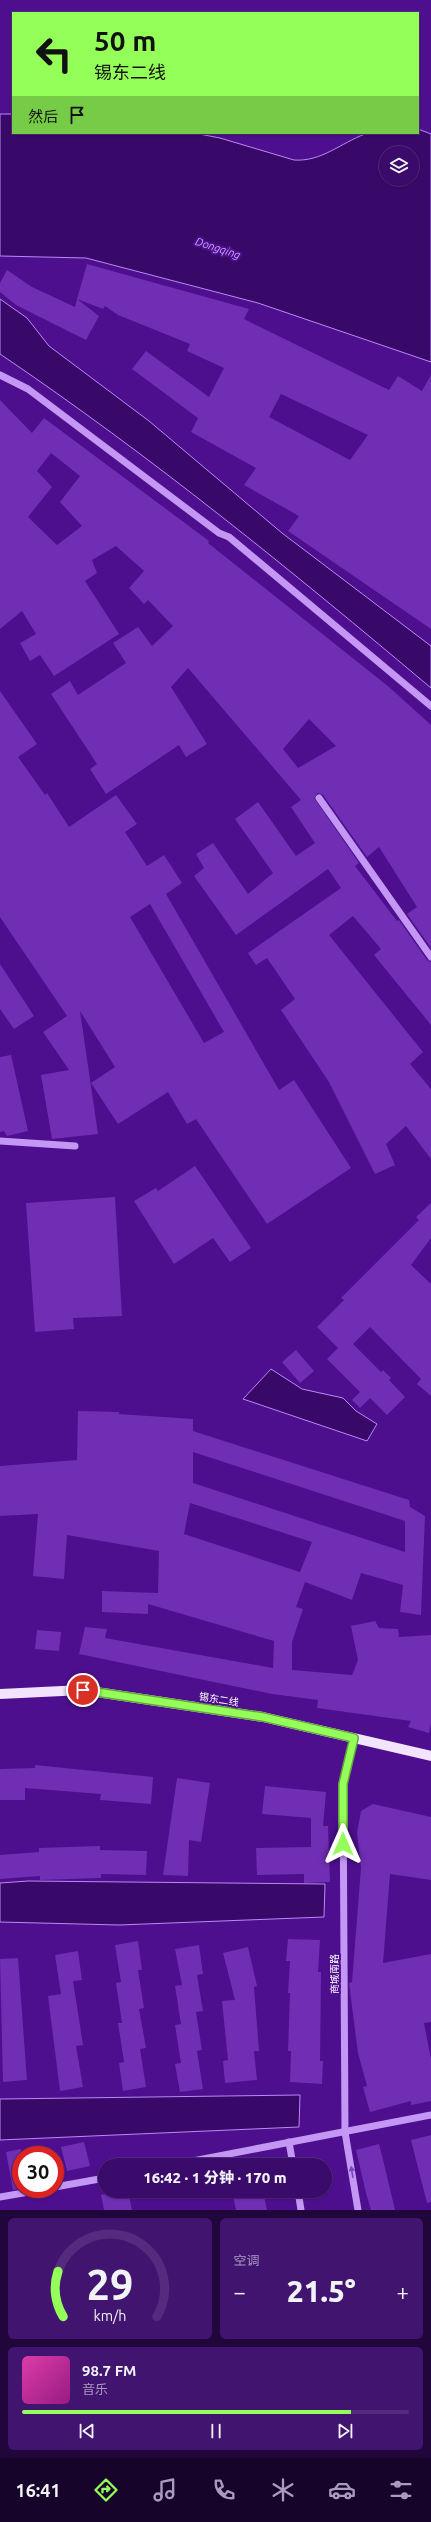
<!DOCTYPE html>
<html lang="zh">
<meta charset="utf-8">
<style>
:root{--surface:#3a0b6a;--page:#411470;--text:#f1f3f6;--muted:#ab9bc1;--line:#542b7e;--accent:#95ff59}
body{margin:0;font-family:Ubuntu,"Noto Sans SC",sans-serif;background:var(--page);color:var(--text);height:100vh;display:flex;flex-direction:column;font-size:15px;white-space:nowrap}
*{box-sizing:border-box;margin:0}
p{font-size:13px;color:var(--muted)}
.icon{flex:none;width:22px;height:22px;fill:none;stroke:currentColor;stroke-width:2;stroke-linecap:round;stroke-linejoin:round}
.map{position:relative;height:2210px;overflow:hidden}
.side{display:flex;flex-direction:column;gap:8px;padding:8px;background:#20063a;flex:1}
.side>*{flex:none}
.top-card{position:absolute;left:12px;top:12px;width:407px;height:122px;border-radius:0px;box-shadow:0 1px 3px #0004,0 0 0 1px var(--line);background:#95ff59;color:#111;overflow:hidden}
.fabs{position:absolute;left:379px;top:146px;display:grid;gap:8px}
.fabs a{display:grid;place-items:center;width:40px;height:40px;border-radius:50%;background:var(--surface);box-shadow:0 1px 3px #0004,0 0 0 1px var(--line);font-size:20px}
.speed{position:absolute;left:12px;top:2146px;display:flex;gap:8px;font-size:20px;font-weight:700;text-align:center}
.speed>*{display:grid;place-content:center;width:52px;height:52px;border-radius:50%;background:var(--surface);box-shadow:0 1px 3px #0004,0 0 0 1px var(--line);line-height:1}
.speed .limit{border:6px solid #d22;background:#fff;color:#111}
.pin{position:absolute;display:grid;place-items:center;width:34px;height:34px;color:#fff;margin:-17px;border:2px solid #fff;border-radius:50%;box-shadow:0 1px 4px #0007}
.me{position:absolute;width:44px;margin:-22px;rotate:0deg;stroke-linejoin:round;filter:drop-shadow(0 0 3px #0008)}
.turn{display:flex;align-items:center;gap:14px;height:84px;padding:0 16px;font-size:18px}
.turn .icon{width:52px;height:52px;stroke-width:2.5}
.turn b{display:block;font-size:28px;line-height:34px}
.then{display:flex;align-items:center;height:38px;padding:0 16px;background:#0003;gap:8px;font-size:15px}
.big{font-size:30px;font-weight:800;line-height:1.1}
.side .widget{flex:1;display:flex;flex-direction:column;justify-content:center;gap:6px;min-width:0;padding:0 14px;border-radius:6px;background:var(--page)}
.side .dial{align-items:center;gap:0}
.dial svg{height:104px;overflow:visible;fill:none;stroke:var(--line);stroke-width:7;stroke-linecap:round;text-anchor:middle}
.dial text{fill:var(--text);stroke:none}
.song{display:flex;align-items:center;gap:12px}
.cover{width:48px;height:48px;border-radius:6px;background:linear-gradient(135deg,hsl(320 70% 55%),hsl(310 70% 35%))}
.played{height:4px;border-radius:2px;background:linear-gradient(90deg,var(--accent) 85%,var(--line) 85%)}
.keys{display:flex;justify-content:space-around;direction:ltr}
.heat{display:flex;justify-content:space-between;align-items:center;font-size:22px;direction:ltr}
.side .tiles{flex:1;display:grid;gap:8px;grid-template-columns:1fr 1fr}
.widget:last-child{grid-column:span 2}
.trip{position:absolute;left:98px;top:2158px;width:234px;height:40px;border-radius:20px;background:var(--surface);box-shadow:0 1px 3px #0004,0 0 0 1px var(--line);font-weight:800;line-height:40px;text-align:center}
.tabs{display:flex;height:64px;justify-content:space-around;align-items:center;background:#17042a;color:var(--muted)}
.tabs .icon{width:28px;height:28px}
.tabs .current{color:var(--accent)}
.tabs b{font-size:18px;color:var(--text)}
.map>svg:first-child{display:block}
</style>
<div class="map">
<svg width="431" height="2210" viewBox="0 0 431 2210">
<rect width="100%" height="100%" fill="#4d0f8d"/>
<g fill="#390969" stroke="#bb88f7" fill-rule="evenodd">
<path d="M0 114H13V133H194L220 138 294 160C321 162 341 143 365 134 377 129 405 133 418 133V129L431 134V362L258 303 86 258 0 256ZM386 153H412V179H386Z"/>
<path d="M0 299 27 318 49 346 149 421 282 533 431 646V688C292 571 151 456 0 354Z"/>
<path d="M271 1369 302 1389 343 1398 356 1411 377 1424 367 1441 243 1399Z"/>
<path d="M28 1881 325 1884 324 1917 119 1925 0 1922V1883Z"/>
<path d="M300 2095 299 2127 0 2140V2099Z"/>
</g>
<g fill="#6f2eb4" fill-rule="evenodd">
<path d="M87 264 249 309 244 319 389 390 398 376 422 391 431 375V629L288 531 299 516 244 485 256 468 191 432 198 418 132 369 146 351 209 397 224 368 187 351 190 344 118 315 105 306 103 309 77 299ZM281 394 368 435 350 460 269 417Z"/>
<path d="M7 270 32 287 75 307 77 299 99 316 86 340 16 305 0 292V283Z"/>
<path d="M0 400 32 433 44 418 209 541 208 543 389 687 431 725V948L407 914 417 907 379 847 367 857 323 795 318 793 314 798 359 863 355 866 397 921 399 920 427 960 431 962V1025L374 955 381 949 353 916 329 935 423 1052 410 1064 431 1089V1159L406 1126 386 1144 395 1165 375 1174 329 1082 281 1010 295 999 267 958 256 965 248 953 341 888 328 869 236 935 194 876 204 868 196 854 213 843 248 894 273 873 235 819 258 802 296 856 315 843 291 807 301 800 188 668 171 687 207 744 186 757 179 745 106 794 90 769 97 764 51 694 70 681 78 695 126 663 113 643 138 627 152 646 173 626 148 600 144 604 129 588 144 571 116 546 92 560 97 573 85 581 119 634 54 676 40 655 30 661 20 643 36 634 22 611 0 629ZM51 453 80 476 60 502 82 526 57 545 28 517 52 487 37 471ZM309 719 336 746 298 768 283 749Z"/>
<path d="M0 691 37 744 18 757 45 795 47 793 69 827 116 795 137 824 125 832 147 866 164 855 182 883 166 894 279 1090 294 1080 351 1168 267 1224 196 1119 187 1124 168 1092 118 1124 91 1083 115 1067 80 1011 98 1134 52 1139 41 1075 69 1070 43 1032 67 1016 0 917ZM150 904 224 1032 204 1043 130 917Z"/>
<path d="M0 964 34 1016 14 1029 0 1009Z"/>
<path d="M11 1055 28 1131 7 1136 4 1131 0 1132V1057Z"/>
<path d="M195 1166 251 1248 230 1262 213 1238 174 1264 134 1201 156 1188 158 1191Z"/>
<path d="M115 1197 122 1316 73 1318 74 1329 35 1332 26 1203Z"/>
<path d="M431 1203V1238L411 1265 431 1284V1396L417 1384 421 1379 370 1327 353 1344 381 1372 383 1370 391 1378 389 1380 405 1397 387 1415 370 1398 360 1408 352 1400 360 1392 327 1359 338 1348 317 1327 344 1300 341 1298 419 1220 416 1217Z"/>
<path d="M296 1350 314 1371 300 1383 282 1362Z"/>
<path d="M78 1411 119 1412V1414L193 1419V1431L409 1500 410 1507 425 1516 421 1615 400 1612 403 1585 361 1573 352 1600 305 1582 296 1607 303 1609 292 1642V1670L352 1675 358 1660 351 1626 375 1621 379 1628 398 1629 399 1637 431 1635V1723L429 1733 408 1727 411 1721 317 1708 318 1700 272 1694 79 1654 85 1627 107 1629 105 1638 273 1668 274 1641 148 1604V1614L102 1612V1591L158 1593 159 1551 67 1535 64 1579 33 1576 38 1514 0 1516V1466L77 1460ZM193 1452 405 1521V1552L193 1483ZM190 1503 312 1542 300 1572 184 1534Z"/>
<path d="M37 1630 61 1632 59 1651 35 1649Z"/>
<path d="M35 1765 153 1777 151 1804 100 1800 101 1794 25 1788V1800H0V1769L35 1768Z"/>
<path d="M177 1778 210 1783 201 1842 189 1840 188 1876 163 1875Z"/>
<path d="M265 1786 326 1792 323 1826H328L330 1882 304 1883V1874L257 1875 256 1848 311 1847V1818L262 1814Z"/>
<path d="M373 1804 431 1817V1880L390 1874 383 1963 431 1954V2022L424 2023 431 2059V2101L411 2105V2101L370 2112 363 2087 367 2086 358 2053 349 1983 352 1982 361 1868 357 1833 361 1811Z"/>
<path d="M100 1846V1850L147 1851 146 1875 101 1874V1878L40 1880V1876L0 1879V1855L39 1852V1848Z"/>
<path d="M288 1939 320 1940 318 1972H321L320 2061H323L322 2084 290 2082 291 2051H288L290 1993H288L290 1961H286Z"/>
<path d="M138 1941 142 1970H138L144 2008 139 2009 146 2048 140 2049 146 2087 123 2091 119 2063 124 2062 118 2023H122L116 1983 121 1982 115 1945Z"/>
<path d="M199 1945 203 1974 197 1975 203 2011 196 2012 202 2050 197 2051 203 2089 180 2092 175 2064 181 2063 175 2025 181 2024 175 1986 182 1985 175 1949Z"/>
<path d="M248 1947 257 1986 254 1987 259 2051H254L257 2080 225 2083 223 2061 228 2060 222 2001 235 2000 223 1953Z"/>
<path d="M78 1951 82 1980 73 1981 83 2045 76 2046 83 2087 60 2091 48 1996 61 1994 55 1955Z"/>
<path d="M18 1958 27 2080 3 2082 0 1959Z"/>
<path d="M431 2135V2202L427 2203 411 2140Z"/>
<path d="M84 2142 90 2166 67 2171 61 2147Z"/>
<path d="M379 2144 385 2168 395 2210H371L366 2193 356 2150Z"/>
<path d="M21 2149V2188L13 2190 6 2152Z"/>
<path d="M117 2191H128L132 2210H104L101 2195Z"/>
<path d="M232 2191H263L267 2210H236Z"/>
</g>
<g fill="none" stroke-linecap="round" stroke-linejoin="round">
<g stroke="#c397f3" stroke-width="7">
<path d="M0 375 28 389 219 533 229 537 431 706"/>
<path d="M319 798 431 957"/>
<path d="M0 1141 75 1146"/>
<path d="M354 1738 343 1784 345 2132 358 2210"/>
<path d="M289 2142 293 2165"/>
<path d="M172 2165 431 2115"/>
<path d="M55 2187 105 2178"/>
<path d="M298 2191 301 2210"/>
<path d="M0 2197 46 2189"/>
</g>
<path stroke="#f2e3ff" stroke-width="10" d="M0 1694 83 1690 263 1717 431 1756"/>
</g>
<defs><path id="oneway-solid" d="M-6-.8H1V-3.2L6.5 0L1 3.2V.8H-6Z"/></defs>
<use fill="#7c45b6" href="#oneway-solid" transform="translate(352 2172) rotate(-99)"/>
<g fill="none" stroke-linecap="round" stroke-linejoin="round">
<defs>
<path id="route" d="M83 1690 263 1717 354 1738 343 1784V1844"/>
</defs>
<use href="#route" stroke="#61a63a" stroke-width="10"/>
<use href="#route" stroke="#95ff59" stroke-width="7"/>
</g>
<g text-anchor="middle" stroke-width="4" stroke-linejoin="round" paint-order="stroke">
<g font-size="10" fill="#fff" stroke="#4d0f8d">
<text transform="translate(219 1699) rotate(9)" y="4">锡东二线</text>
<text transform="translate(334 1974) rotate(-90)" y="4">商城南路</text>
</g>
<g font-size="11" font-style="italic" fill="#cca3fa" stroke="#4d0f8d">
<text transform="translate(218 248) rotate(18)" y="4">Dongqing</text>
</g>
</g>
</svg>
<div class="fabs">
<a><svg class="icon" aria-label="layers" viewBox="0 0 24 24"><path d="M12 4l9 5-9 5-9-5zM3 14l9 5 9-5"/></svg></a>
</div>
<div class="speed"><div class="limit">30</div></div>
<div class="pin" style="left:83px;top:1690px;background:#d93025"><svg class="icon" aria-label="arrive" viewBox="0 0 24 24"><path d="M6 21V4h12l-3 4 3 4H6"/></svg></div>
<svg class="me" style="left:343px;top:1844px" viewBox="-20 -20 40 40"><path d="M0-17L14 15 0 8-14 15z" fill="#95ff59" stroke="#fff" stroke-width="4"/></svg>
<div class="trip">16:42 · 1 分钟 · 170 m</div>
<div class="top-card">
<div class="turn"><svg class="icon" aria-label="left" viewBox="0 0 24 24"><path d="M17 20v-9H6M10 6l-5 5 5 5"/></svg><div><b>50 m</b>锡东二线</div></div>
<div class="then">然后<svg class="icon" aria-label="arrive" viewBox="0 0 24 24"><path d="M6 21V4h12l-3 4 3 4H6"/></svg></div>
</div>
</div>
<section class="side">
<div class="tiles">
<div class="widget dial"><svg viewBox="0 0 100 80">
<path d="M14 69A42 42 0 1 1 86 69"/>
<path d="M14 69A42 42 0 0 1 10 34" stroke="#95ff59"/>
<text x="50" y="56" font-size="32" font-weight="700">29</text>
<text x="50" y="72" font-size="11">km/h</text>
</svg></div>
<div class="widget"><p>空调</p>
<div class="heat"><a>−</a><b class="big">21.5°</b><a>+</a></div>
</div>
<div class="widget">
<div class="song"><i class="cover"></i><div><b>98.7 FM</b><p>音乐</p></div></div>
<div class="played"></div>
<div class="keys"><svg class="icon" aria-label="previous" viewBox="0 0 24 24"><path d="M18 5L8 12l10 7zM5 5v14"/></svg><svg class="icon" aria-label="pause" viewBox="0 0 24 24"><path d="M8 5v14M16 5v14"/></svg><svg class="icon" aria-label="next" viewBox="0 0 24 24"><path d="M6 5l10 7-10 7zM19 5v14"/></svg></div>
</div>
</div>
</section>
<nav class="tabs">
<b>16:41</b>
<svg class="icon current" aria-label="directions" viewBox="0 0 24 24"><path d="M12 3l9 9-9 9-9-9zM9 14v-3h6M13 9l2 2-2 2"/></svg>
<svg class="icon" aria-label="music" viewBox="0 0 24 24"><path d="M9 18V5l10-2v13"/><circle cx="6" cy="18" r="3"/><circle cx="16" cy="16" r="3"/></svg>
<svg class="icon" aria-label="phone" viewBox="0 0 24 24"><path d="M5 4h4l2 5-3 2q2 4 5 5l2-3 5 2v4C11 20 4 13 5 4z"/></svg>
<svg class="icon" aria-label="climate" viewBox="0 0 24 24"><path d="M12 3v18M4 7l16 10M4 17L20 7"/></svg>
<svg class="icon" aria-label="car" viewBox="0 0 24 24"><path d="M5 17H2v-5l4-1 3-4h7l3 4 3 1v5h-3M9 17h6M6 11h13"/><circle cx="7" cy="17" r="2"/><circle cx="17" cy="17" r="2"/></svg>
<svg class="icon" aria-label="filters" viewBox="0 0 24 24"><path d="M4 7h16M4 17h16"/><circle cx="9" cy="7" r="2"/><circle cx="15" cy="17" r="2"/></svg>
</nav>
